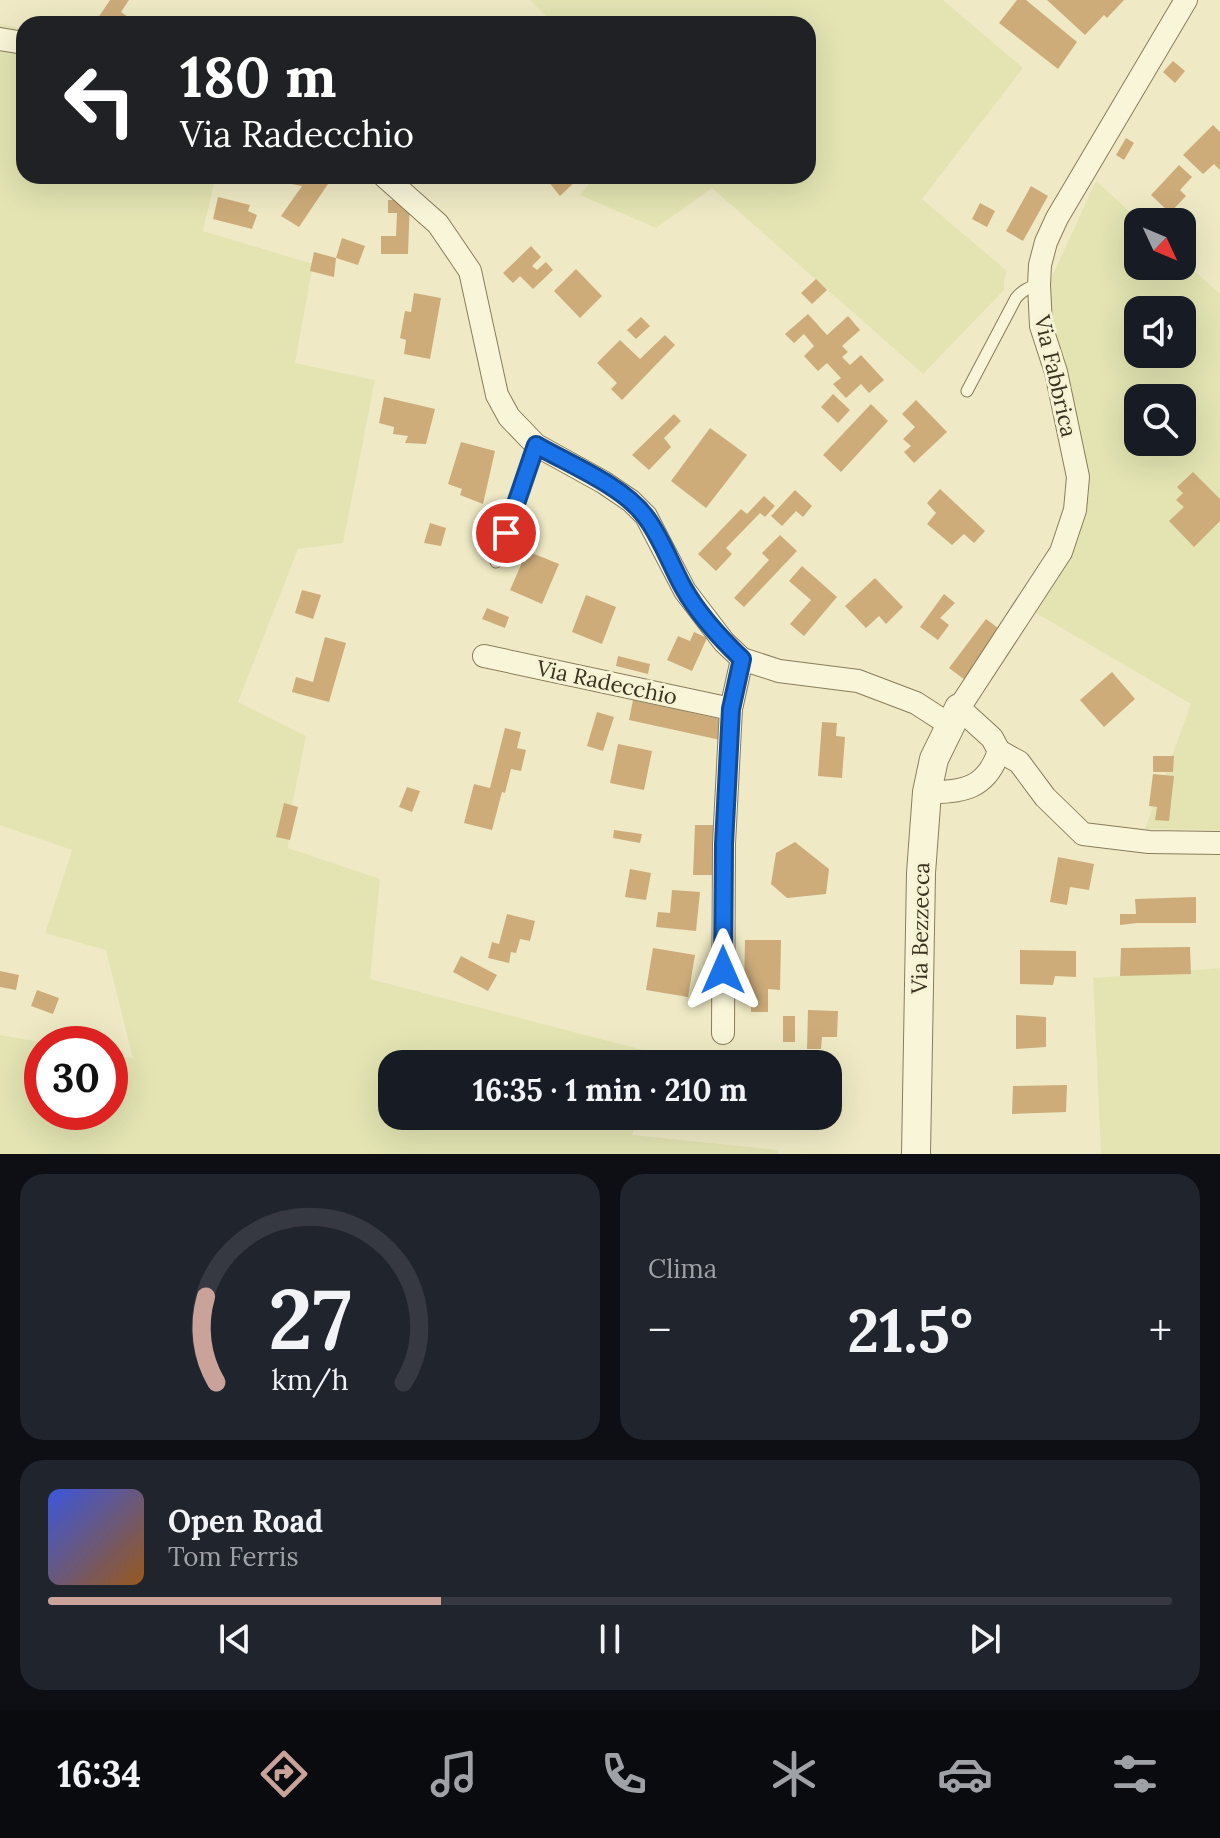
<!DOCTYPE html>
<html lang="it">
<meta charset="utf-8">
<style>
:root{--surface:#171b24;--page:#20242c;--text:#f1f3f6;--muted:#9ea1a6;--line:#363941;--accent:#c9a29a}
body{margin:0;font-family:Lora,serif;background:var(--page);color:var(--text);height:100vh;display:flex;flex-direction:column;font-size:30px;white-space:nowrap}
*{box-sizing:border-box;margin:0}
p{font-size:26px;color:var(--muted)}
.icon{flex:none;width:44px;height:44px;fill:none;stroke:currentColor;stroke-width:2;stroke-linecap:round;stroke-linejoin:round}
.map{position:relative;height:1154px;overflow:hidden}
.details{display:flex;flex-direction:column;gap:20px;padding:20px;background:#0d0f14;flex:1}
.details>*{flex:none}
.banner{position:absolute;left:16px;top:16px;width:800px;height:168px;border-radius:24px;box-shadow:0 8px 32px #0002;background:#202124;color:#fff;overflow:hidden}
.needle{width:52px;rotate:134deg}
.fabs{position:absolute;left:1124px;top:208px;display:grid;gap:16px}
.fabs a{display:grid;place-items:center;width:72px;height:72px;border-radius:16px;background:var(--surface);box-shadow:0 8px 32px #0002;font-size:40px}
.speed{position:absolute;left:24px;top:1026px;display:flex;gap:16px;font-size:40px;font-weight:700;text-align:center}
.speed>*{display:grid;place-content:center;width:104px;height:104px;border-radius:50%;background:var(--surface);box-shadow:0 8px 32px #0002;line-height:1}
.speed .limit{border:12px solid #d22;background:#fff;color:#111}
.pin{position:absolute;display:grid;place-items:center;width:68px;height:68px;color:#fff;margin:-34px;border:4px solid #fff;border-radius:50%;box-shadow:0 2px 8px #0007}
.me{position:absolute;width:88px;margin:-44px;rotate:0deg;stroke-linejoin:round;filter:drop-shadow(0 0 6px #0008)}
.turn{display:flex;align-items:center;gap:28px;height:168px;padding:0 32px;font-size:36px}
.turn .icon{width:104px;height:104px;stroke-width:2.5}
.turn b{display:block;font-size:56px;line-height:68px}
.big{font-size:60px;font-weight:700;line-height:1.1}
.details .card{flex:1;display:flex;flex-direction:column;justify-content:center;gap:12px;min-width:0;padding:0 28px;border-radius:24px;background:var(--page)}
.details .dial{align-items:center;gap:0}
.dial svg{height:208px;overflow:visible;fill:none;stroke:var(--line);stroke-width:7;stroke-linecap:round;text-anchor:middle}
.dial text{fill:var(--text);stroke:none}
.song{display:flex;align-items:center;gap:24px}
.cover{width:96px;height:96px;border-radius:12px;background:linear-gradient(135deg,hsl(230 70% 55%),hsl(30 70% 35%))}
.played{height:8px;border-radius:4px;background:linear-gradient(90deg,var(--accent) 35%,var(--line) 35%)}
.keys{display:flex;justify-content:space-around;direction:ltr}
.heat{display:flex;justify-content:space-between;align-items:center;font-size:44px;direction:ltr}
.details .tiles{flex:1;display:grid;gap:20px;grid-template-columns:1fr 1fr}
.card:last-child{grid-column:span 2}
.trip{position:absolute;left:378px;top:1050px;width:464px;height:80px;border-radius:24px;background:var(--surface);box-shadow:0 8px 32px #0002;font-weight:700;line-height:80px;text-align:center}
.tab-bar{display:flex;height:128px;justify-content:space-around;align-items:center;background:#090b0e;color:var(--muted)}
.tab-bar .icon{width:56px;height:56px}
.tab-bar .active{color:var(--accent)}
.tab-bar b{font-size:36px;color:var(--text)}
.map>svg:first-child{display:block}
</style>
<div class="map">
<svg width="1220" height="1154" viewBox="0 0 1220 1154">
<rect width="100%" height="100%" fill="#efeac5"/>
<g fill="#e3e4b2" fill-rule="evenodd">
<path d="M530 0H943L1023 68 922 199 1007 271 1004 281V290L923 374 712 188 656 228 580 195 596 176H808V24H554Z"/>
<path d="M0 24 24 29V176H216L203 231 313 264 295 363 375 380 343 543 298 549 238 702 306 736 290 816 288 848 380 879 370 979 662 1055 658 1064H392V1116H638L632 1135 778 1150 779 1154H0V1035L52 1044H42V1112H110V1054L133 1058 106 950 45 933 72 850 0 825Z"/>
<path d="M1096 181 1141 222H1138V266H1182V260L1220 294V830L1145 829 1191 704 1036 613 1058 579 1071 553 1076 534 1048 312 1050 281ZM1138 310H1182V354H1138ZM1138 398H1182V442H1138Z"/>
<path d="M1220 968V1154H1101L1093 978Z"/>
</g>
<g fill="#cdac7a">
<path d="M110 0H129L121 12 128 17 123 24H94Z"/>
<path d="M1017 0H1026L1077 42 1058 69 999 23Z"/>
<path d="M1047 0H1124L1107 18 1104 15 1085 35Z"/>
<path d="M1173 61 1185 71 1175 83 1163 72Z"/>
<path d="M1213 125 1220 132V170L1214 164 1203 174 1183 155Z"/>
<path d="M1126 138 1134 143 1124 160 1116 155Z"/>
<path d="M1179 165 1192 177 1180 190 1186 196 1170 213 1151 195Z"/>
<path d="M285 176H329L332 178 299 227 281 216 302 186 286 183Z"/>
<path d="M544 176H581L560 196Z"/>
<path d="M1031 186 1048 196 1023 241 1006 231Z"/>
<path d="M218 197 250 205 248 211 257 215 252 229 213 219Z"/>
<path d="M388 200H410L408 254H381V236H396L397 213H388Z"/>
<path d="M980 203 995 211 987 227 972 219Z"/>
<path d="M342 238 365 246 358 265 336 258 334 277 310 271 314 252 336 258Z"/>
<path d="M531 246 541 257 532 266 537 270 546 262 553 270 533 289 520 276 513 283 503 273Z"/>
<path d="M576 269 602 296 580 318 554 291Z"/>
<path d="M816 279 827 290 812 304 801 293Z"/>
<path d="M414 293 441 298 430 359 404 354 406 340 400 338 405 311 411 312Z"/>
<path d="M808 314 827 335 848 316 860 330 842 346 848 352 842 357 850 365 861 355 884 380 869 393 861 384 846 398 833 384 841 378 827 363 818 371 804 356 814 346 804 334 794 343 785 334Z"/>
<path d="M641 317 650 326 636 339 627 330Z"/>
<path d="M665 335 675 345 622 400 611 389 617 383 597 363 620 340 640 359Z"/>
<path d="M833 394 850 410 838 423 821 407Z"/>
<path d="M384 397 435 409 426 444 405 443 408 436 393 434 394 427 379 423Z"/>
<path d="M916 400 947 432 914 463 904 452 911 446 903 439 915 427 902 414Z"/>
<path d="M871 404 888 421 841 472 823 455Z"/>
<path d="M674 414 681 421 664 438 671 447 649 470 632 455Z"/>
<path d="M710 428 747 455 706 508 671 481Z"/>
<path d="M461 442 495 451 483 504 460 495 462 489 448 484Z"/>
<path d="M1193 472 1220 499V521L1194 547 1169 521 1184 507 1176 500 1183 493 1177 487Z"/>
<path d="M940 489 985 531 974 543 964 534 952 545 927 524 936 513 927 503Z"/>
<path d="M795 490 812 506 803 517 796 511 782 526 771 516Z"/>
<path d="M764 496 775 506 765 517 760 513 726 548 732 554 716 571 698 554 741 509 747 514Z"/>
<path d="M430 523 446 528 441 546 424 543Z"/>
<path d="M780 535 797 551 744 607 734 598 769 560 762 553Z"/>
<path d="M527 551 559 564 542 604 510 590Z"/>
<path d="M802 566 837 597 804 636 790 624 811 600 789 581Z"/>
<path d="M875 578 903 607 886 624 879 616 866 628 845 606Z"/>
<path d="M302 590 321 595 313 619 295 613Z"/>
<path d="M944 594 955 603 940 618 949 625 938 640 920 627Z"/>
<path d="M586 595 616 607 602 644 572 632Z"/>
<path d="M487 608 509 617 505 628 482 619Z"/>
<path d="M986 619 1002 631 965 680 949 668Z"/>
<path d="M694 632 707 638 692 671 667 660 678 636 690 641Z"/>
<path d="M325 637 346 643 329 702 292 692 296 677 313 682Z"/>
<path d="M618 656 650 664 648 674 616 666Z"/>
<path d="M1112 672 1135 699 1104 727 1080 700Z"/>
<path d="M633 700 729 721 725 741 629 720Z"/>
<path d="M597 712 614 717 603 751 587 746Z"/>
<path d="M822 722 837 723 836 736 845 737 842 778 818 776Z"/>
<path d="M505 728 521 732 517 748 526 750 521 771 511 769 505 793 502 792 492 830 464 823 474 784 490 788Z"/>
<path d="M618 744 652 751 644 790 610 783Z"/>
<path d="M1153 756H1174L1173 772H1153Z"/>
<path d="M1153 774 1174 776 1169 821 1155 820 1157 807 1149 806Z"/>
<path d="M407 787 420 791 412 812 399 807Z"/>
<path d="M284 803 298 807 290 840 276 837Z"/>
<path d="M695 825H714L712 875H693Z"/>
<path d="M614 830 642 834 640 843 613 838Z"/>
<path d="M795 842 829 869 826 894 787 898 771 884 776 853Z"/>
<path d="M1058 857 1094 864 1089 890 1070 887 1067 905 1050 902Z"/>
<path d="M630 869 651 873 646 900 625 897Z"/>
<path d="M672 890 700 892 696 931 656 927 658 912 670 913Z"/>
<path d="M1196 897V923H1137L1120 925V914H1136L1135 899Z"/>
<path d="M507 914 535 921 530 941 520 939 516 953 511 952 509 963 488 958 492 942 499 944Z"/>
<path d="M745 940H781L780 990 768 989V1012H751V991H744Z"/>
<path d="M1190 947 1191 974 1120 976 1121 948Z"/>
<path d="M653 948 695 955 688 997 646 990Z"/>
<path d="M1020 950 1076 951V977L1055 976 1053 985 1020 984Z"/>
<path d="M461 956 497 975 488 991 453 972Z"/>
<path d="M0 971 19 975 16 990 0 987Z"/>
<path d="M37 990 59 998 53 1014 31 1006Z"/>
<path d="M808 1010 838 1011 837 1037H822L821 1049H807Z"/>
<path d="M1016 1015 1046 1017V1047L1016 1049Z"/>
<rect x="783" y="1016" width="12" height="26"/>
<path d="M1067 1085 1066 1112 1012 1114 1013 1086Z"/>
<path d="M685 1116H713L710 1126 684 1119Z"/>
</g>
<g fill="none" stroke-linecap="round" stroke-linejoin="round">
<defs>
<g id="service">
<path d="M967 391 1016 298C1023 290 1029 287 1039 285"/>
<path d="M496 562 536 445"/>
</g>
<g id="minor">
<path d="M0 39 24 43"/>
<path d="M384 176 438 224 470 271 497 395 509 417 536 445 603 482 631 501 646 516 685 591 724 642 742 659 779 671 858 681 916 703 950 725"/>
<path d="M484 656 731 709"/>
<path d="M999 751 1019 762 1045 797 1083 834 1149 842 1220 843"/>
<path d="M927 792C963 793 987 788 999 751L992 738 959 708 1061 552 1075 510 1078 477 1056 372 1041 326 1039 285 1040 265 1046 242 1057 218 1186 0"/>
<path d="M723 1033 724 844 731 709 742 659"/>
</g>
<path id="tertiary" d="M916 1154 921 873 927 792 934 759 959 708"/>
</defs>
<use href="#service" stroke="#8a7c5b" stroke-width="13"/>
<use href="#minor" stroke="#8a7c5b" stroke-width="24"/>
<use href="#tertiary" stroke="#8a7c5b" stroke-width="30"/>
<use href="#service" stroke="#f9f5d8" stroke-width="11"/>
<use href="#minor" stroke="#f9f5d8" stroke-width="22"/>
<use href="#tertiary" stroke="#f9f5d8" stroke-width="28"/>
</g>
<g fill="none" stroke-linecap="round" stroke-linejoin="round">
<defs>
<path id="route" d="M506 533 536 445C569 464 623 486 645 516 660 535 671 565 683 587 698 614 720 638 742 659L731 709 724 844 723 970"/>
</defs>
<use href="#route" stroke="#114b97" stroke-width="20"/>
<use href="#route" stroke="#1a73e8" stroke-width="14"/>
</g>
<g text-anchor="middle" stroke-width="6" stroke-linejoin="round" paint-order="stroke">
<g font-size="22" fill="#3a311f" stroke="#f6f2d4">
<text transform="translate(1056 376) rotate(77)" y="8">Via Fabbrica</text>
<text transform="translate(607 682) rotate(12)" y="8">Via Radecchio</text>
<text transform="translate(920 928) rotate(-89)" y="8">Via Bezzecca</text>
</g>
</g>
</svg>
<div class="fabs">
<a><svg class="needle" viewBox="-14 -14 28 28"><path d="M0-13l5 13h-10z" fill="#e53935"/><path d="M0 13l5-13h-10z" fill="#9ea1a6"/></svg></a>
<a><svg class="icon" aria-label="sound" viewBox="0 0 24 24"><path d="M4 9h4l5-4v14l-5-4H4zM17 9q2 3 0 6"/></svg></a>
<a><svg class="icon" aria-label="search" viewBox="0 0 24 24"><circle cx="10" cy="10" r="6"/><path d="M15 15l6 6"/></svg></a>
</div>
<div class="speed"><div class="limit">30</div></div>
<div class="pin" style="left:506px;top:533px;background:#d93025"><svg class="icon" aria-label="arrive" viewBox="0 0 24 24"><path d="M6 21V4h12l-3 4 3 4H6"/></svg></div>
<svg class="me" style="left:723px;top:970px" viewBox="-20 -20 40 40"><path d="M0-17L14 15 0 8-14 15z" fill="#1a73e8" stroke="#fff" stroke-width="4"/></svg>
<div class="trip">16:35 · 1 min · 210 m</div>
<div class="banner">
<div class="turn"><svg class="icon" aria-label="left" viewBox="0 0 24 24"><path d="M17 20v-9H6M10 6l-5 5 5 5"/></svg><div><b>180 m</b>Via Radecchio</div></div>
</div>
</div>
<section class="details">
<div class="tiles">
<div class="card dial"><svg viewBox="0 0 100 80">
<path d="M14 69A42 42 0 1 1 86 69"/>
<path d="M14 69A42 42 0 0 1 10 36" stroke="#c9a29a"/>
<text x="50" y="56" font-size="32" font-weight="700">27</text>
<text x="50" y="72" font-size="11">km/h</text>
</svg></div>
<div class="card"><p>Clima</p>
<div class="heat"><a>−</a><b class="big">21.5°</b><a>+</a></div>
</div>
<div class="card">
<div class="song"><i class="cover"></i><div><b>Open Road</b><p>Tom Ferris</p></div></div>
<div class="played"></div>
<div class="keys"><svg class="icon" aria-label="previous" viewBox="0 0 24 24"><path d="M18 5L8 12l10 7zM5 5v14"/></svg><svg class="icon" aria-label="pause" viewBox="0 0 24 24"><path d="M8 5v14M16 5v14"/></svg><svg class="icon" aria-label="next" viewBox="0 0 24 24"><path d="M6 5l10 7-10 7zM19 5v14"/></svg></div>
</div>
</div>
</section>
<nav class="tab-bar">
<b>16:34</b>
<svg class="icon active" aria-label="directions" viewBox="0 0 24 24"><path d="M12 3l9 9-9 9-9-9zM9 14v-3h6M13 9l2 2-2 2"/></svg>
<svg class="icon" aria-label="music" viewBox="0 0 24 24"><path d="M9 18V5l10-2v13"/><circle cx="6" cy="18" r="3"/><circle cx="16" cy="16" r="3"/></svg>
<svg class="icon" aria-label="phone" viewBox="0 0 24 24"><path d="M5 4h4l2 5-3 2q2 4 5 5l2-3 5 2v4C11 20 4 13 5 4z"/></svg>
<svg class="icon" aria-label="climate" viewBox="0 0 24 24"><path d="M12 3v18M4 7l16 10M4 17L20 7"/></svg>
<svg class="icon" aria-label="car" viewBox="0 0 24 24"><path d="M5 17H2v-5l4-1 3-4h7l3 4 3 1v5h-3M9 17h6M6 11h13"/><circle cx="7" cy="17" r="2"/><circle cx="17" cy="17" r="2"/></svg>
<svg class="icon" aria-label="filters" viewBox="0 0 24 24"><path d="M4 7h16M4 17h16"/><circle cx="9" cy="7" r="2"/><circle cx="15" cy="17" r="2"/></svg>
</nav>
